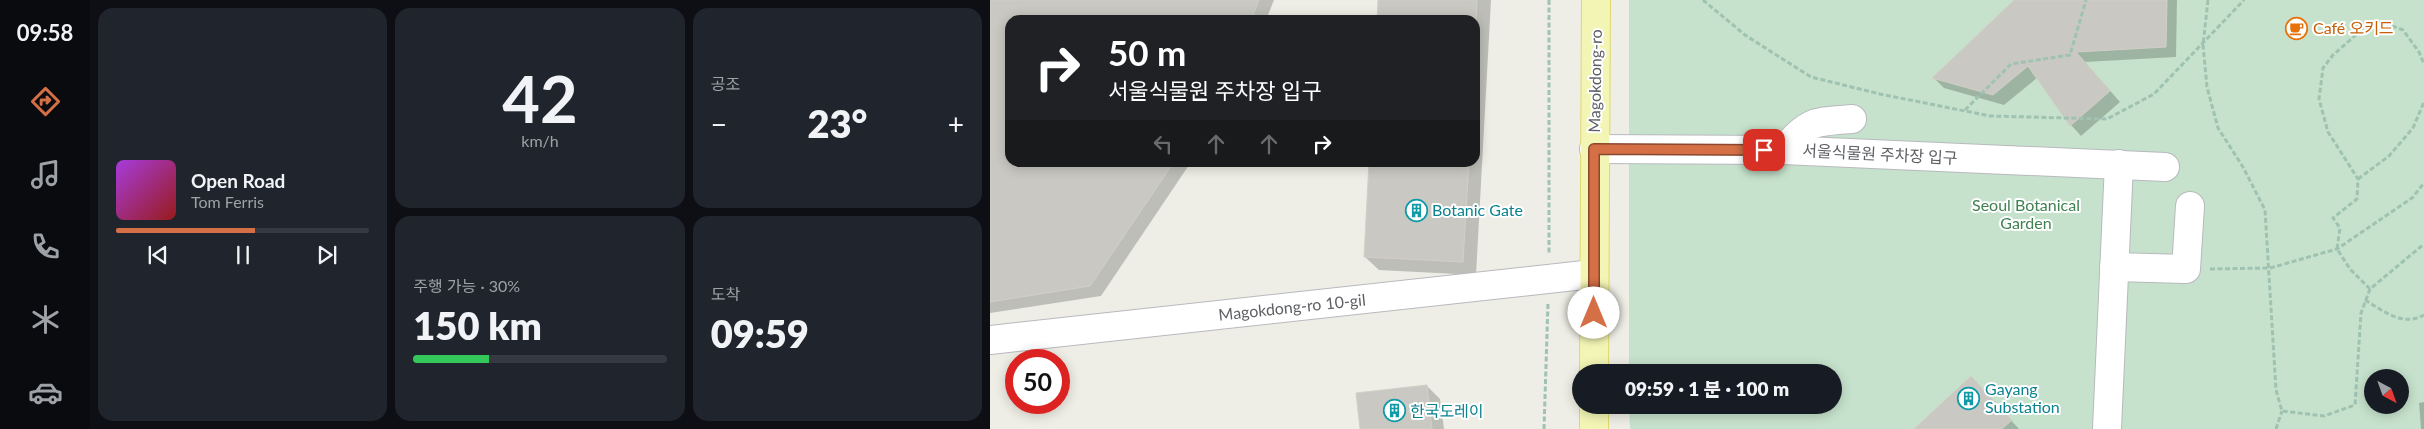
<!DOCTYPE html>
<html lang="ko">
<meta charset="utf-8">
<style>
:root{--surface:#171b24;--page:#20242c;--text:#f1f3f6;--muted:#9ea1a6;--line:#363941;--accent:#d46f46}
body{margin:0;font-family:Lato,"Noto Sans KR",sans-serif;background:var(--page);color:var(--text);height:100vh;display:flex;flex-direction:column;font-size:19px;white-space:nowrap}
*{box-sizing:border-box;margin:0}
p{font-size:16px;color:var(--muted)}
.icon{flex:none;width:28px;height:28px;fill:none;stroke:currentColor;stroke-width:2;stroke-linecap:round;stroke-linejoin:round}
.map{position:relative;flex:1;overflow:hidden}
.sheet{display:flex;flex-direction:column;gap:8px;padding:8px;background:#0d0f14;width:900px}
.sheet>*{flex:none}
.guide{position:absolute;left:15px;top:15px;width:475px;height:152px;border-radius:15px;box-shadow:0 2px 12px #0003;background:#202124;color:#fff;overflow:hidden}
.needle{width:32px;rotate:139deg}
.fabs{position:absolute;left:1374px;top:369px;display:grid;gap:10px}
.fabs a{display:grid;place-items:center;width:45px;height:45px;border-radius:50%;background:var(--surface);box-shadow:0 2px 12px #0003;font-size:25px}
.speed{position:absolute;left:15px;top:349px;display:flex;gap:10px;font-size:25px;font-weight:700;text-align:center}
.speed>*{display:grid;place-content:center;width:65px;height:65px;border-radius:50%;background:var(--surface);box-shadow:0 2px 12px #0003;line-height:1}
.speed .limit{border:8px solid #d22;background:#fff;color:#111}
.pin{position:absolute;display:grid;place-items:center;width:42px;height:42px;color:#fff;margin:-21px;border-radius:10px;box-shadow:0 2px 8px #0006}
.me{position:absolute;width:55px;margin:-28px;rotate:0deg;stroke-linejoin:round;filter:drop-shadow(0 0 4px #0008)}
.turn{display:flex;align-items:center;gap:18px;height:105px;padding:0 20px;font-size:22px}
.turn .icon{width:65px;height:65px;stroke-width:2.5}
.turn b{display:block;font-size:35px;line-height:42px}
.lanes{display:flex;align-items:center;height:48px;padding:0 20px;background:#0003;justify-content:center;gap:25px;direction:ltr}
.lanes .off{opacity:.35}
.big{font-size:38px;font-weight:800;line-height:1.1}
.sheet .tile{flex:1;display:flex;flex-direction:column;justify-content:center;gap:8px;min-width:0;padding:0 18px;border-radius:15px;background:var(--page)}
.sheet .dial{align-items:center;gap:0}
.dial b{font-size:65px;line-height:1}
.song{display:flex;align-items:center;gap:15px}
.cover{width:60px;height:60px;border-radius:8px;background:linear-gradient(135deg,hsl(280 70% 55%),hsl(0 70% 35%))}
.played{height:5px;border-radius:2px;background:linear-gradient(90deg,var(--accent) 55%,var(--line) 55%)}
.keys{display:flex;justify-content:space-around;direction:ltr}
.heat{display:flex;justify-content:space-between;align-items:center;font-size:28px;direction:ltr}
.charge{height:8px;border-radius:4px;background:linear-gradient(90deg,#34c759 30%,var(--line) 0)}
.sheet .tiles{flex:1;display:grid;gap:8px;grid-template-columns:repeat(3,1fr)}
.tile:first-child{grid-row:span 2}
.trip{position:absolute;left:582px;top:364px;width:270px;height:50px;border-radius:25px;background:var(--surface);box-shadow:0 2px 12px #0003;font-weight:800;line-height:50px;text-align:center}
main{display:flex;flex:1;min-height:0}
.dock{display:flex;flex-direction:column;width:90px;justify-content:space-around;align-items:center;background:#090b0e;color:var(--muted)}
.dock .icon{width:35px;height:35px}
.dock .current{color:var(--accent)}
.dock b{font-size:22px;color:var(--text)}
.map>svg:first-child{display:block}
</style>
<main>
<nav class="dock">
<b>09:58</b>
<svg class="icon current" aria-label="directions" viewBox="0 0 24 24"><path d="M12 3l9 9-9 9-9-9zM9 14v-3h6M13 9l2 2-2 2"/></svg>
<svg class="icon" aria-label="music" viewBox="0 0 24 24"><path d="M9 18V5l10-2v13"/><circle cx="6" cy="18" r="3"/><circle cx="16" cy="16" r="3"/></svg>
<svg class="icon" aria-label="phone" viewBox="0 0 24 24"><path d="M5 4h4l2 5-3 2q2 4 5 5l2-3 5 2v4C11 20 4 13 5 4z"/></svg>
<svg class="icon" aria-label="climate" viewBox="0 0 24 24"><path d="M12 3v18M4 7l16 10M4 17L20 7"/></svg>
<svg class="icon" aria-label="car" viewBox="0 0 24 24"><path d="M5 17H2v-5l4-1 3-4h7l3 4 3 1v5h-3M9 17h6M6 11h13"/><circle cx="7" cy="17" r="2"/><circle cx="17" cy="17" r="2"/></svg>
</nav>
<section class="sheet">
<div class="tiles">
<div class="tile">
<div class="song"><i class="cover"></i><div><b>Open Road</b><p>Tom Ferris</p></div></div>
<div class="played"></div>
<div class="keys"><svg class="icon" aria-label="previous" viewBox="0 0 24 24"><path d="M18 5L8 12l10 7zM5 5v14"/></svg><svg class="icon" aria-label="pause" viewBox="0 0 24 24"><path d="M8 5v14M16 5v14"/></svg><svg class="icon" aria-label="next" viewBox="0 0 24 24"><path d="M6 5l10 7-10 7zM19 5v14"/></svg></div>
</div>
<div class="tile dial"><b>42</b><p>km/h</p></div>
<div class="tile"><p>공조</p>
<div class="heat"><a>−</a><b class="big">23°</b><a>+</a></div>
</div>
<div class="tile"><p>주행 가능 · 30%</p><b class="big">150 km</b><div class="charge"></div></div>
<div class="tile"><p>도착</p><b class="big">09:59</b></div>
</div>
</section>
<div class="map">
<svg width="1434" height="429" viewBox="0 0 1434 429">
<rect width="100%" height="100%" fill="#eeeee6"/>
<path fill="#c6e2cc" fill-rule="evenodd" d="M639 0H1434V429H640L639 405H844V372H639ZM1382 378H1410V405H1382Z"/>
<g fill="#0003">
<path d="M0 0H284L276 20H20V162H201L111 296 0 313Z"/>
<path d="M389 0H501L486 275 389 270 375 257 380 162H485V20H388Z"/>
<path d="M1025 0H1187L1186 57 1095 62 1130 102 1091 136 1081 125 1047 78 1014 105 954 88 944 78Z"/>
<path d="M437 386 450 399 454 429H371Z"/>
<path d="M991 388 1029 429H926Z"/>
<path d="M1434 402V429H1431L1429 403Z"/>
</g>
<g fill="#c9c8c2" stroke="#d2d0c5">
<path d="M0 0H269L261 20H20V162H184L100 286 0 302Z"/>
<path d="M388 0H487L486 20H387Z"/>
<path d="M1024 0H1177L1176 47 1086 52 1120 91 1080 126 1038 66 1003 95 942 78Z"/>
<path d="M379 162H479L473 262 374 257Z"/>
<path d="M981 376 1022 420 1012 429H924Z"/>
<path d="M437 385 442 429H370L366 393Z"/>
</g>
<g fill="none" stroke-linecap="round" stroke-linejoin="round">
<defs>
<g id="minor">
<path d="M604 149 793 150 1175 167"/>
<path d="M793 150C819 120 824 122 862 119"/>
<path d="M1124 267 1196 269 1200 206"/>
<path d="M0 340 603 274"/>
<path d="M1117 429 1129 164"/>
</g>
<g id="major">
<path d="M604 372 606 0"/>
<path d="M604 405V429"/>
</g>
</defs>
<use href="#minor" stroke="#b8b9be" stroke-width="30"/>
<use href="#major" stroke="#e0d86d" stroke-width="30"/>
<g stroke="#9fc2b1" stroke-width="3" stroke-dasharray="5 2.5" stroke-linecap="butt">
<path d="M559 0V254"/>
<path d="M713 0 755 35 821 77 890 94 1000 116 1117 119 1164 94 1254 0"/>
<path d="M1218 0 1213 45 1217 87 1228 128 1253 167 1275 210 1286 390 1292 411 1334 416 1365 405 1371 313 1380 289 1434 244"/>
<path d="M975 110 1021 64 1080 55 1096 0"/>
<path d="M1368 179 1399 156 1423 128 1434 102"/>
<path d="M1220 269 1280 268 1347 249 1422 198 1434 183"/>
<path d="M1380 289 1360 269 1347 249 1350 228 1343 218 1367 199 1368 179 1338 132 1329 99 1333 68 1343 55 1376 26 1392 22 1413 30 1429 52 1434 64"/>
<path d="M1375 300C1394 311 1412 327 1434 315"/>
<path d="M554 429 558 303"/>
<path d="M1286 429 1292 411"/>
</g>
<use href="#minor" stroke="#fff" stroke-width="28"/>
<use href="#major" stroke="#f2f5b4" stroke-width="28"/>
</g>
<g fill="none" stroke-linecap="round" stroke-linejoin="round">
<defs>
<path id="route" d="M604 313V149L774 150"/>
</defs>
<use href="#route" stroke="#8a482e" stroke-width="12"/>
<use href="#route" stroke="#d46f46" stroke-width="9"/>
</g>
<defs>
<symbol id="cafe-ring" viewBox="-11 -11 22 22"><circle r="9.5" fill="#fff" stroke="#e8710a" stroke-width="1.5"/><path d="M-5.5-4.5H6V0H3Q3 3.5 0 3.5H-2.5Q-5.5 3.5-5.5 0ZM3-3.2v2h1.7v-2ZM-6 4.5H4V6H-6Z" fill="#e8710a"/></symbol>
<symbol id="building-ring" viewBox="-11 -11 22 22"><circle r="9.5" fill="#fff" stroke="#0f9aa8" stroke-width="1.5"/><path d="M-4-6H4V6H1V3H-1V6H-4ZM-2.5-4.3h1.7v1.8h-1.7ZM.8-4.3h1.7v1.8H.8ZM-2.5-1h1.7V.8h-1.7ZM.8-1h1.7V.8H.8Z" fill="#0f9aa8"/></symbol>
</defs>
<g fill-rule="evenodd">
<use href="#cafe-ring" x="1294" y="16" width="25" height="25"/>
<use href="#building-ring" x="414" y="198" width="25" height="25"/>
<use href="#building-ring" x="966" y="386" width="25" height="25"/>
<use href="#building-ring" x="392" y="398" width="25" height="25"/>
</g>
<g text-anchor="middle" stroke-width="4" stroke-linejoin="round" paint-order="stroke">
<g font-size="16" fill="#c56008" stroke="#fff" text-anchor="start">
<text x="1323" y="34">Café 오키드</text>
</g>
<g font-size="16" fill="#5d5f64" stroke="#fff">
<text transform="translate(605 81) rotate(-89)" y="6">Magokdong-ro</text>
<text transform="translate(890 154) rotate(3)" y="6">서울식물원 주차장 입구</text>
<text transform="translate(302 307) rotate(-6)" y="6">Magokdong-ro 10-gil</text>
</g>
<g font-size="16" fill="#408051" stroke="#fff">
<text x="1036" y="211">Seoul Botanical<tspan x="1036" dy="18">Garden</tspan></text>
</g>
<g font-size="16" fill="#0d838f" stroke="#fff" text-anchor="start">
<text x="442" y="216">Botanic Gate</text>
<text x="995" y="395">Gayang<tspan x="995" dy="18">Substation</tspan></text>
<text x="420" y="417">한국도레이</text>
</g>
</g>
</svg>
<div class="fabs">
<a><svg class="needle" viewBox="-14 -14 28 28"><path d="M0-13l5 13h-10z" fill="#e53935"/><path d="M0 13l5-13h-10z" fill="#9ea1a6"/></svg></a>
</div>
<div class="speed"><div class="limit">50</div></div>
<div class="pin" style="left:774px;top:150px;background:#d93025"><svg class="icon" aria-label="arrive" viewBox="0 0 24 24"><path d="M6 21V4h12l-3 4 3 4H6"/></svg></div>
<svg class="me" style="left:604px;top:313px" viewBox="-20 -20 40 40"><circle r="19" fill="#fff"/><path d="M0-13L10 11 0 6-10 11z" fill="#d46f46"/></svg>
<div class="trip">09:59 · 1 분 · 100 m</div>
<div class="guide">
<div class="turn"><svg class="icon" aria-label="right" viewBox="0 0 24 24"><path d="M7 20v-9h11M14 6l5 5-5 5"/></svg><div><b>50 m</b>서울식물원 주차장 입구</div></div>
<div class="lanes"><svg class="icon off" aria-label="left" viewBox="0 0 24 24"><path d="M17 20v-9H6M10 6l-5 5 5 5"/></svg><svg class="icon off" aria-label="ahead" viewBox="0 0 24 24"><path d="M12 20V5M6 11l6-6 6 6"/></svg><svg class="icon off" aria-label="ahead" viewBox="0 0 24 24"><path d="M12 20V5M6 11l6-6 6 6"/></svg><svg class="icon" aria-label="right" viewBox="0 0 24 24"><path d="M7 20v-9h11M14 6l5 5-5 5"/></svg></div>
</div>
</div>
</main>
